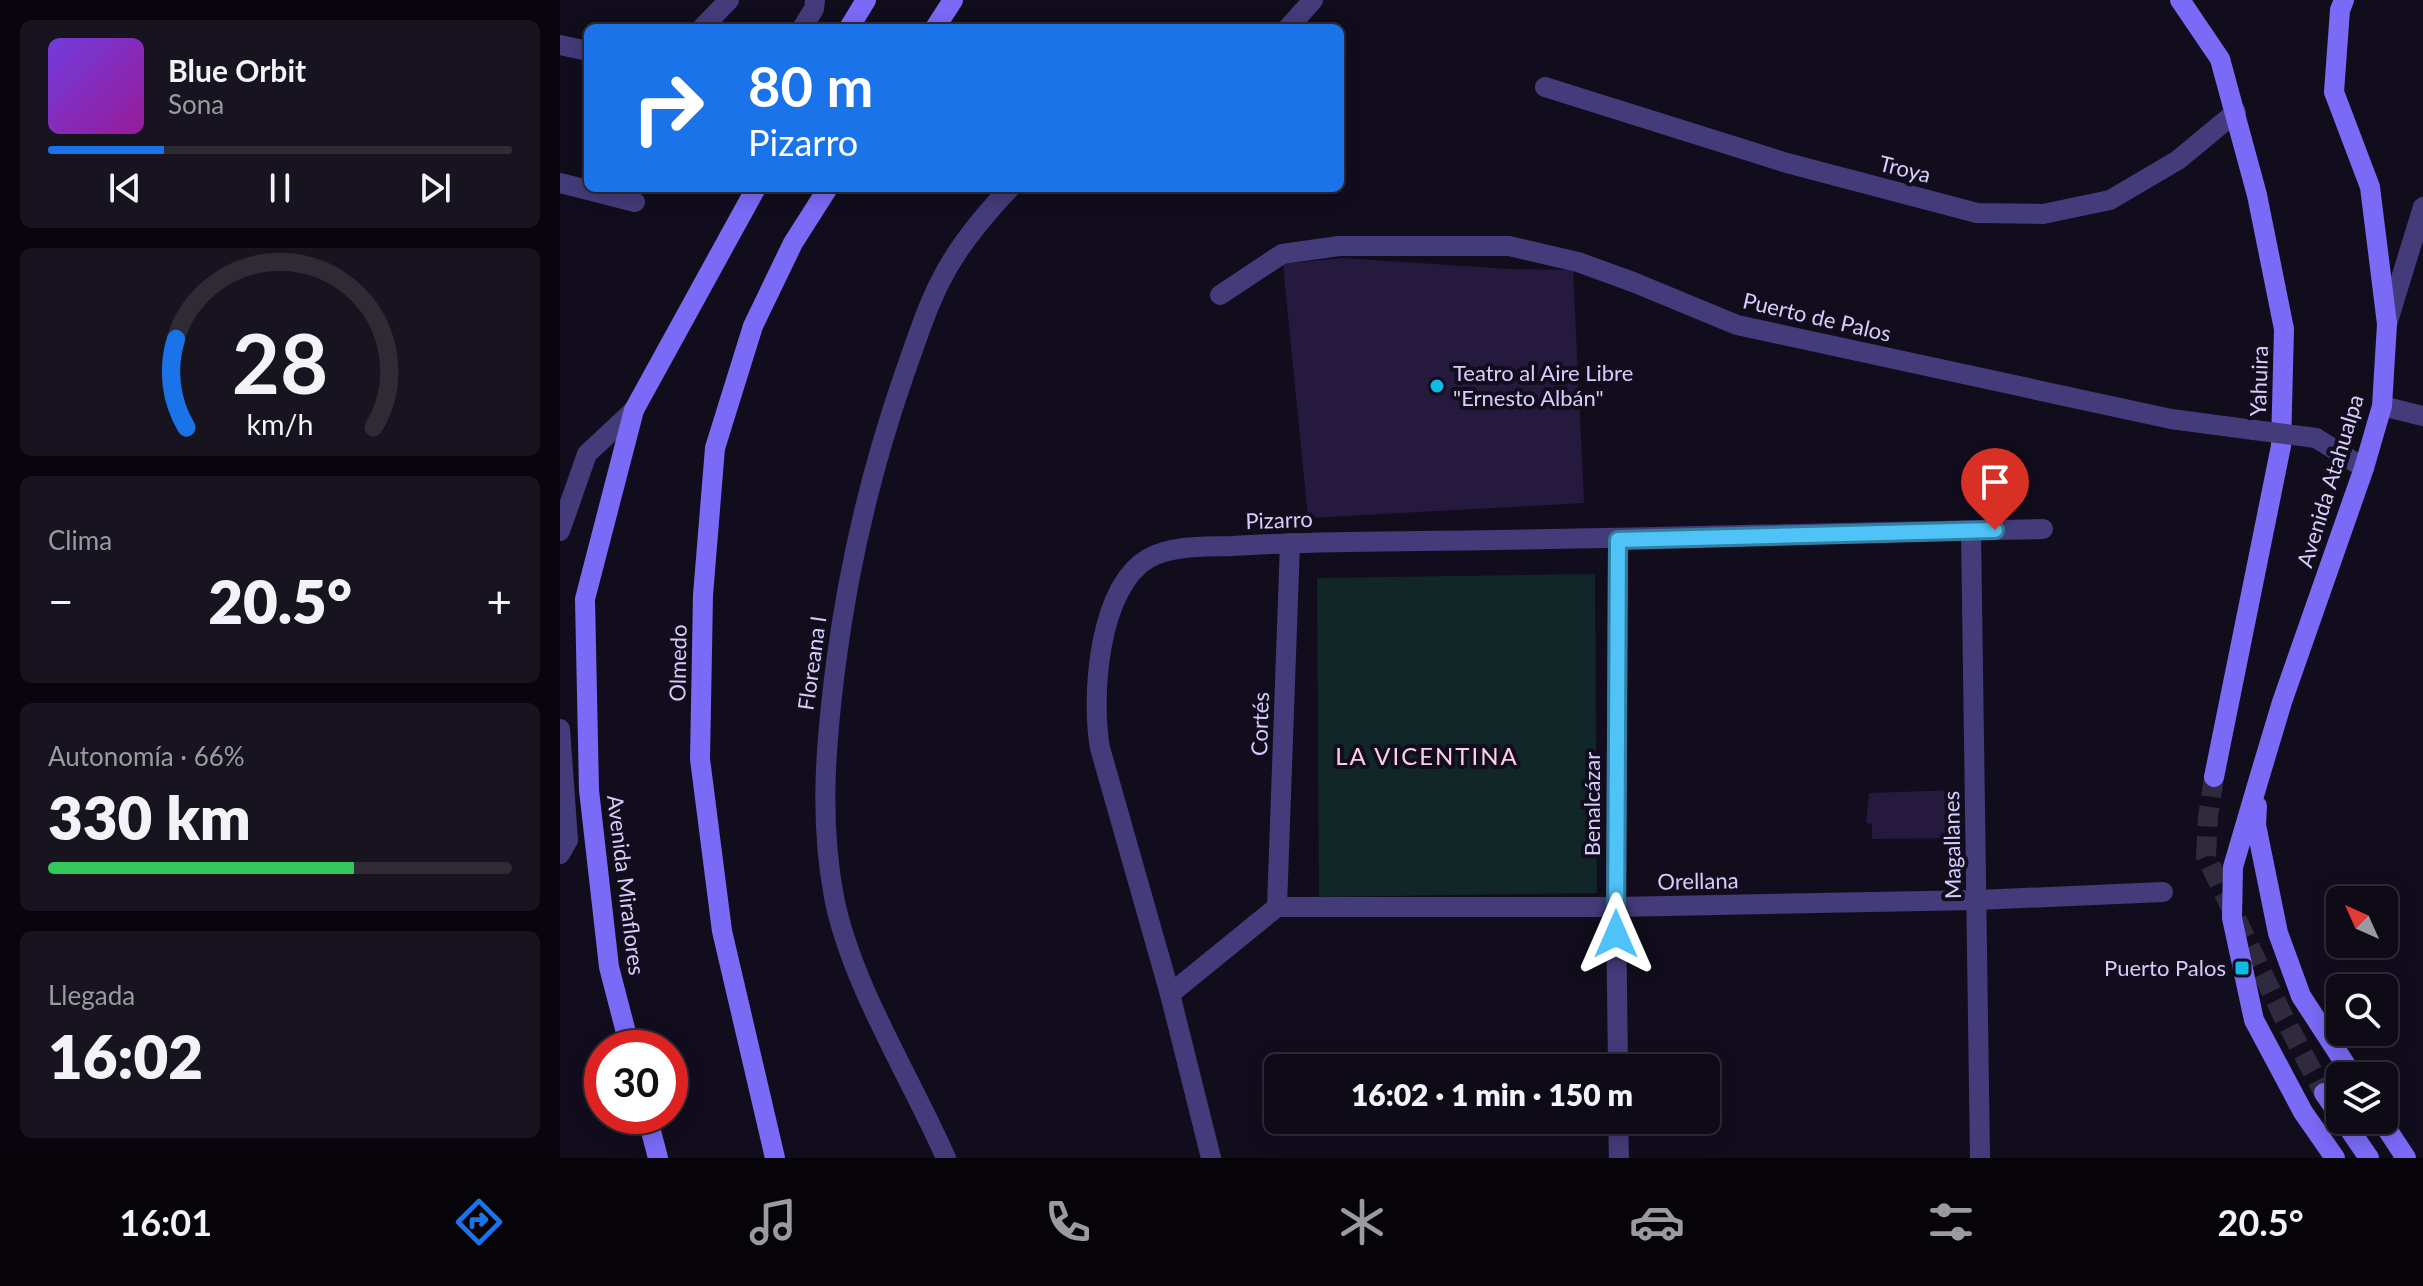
<!DOCTYPE html>
<html lang="es">
<meta charset="utf-8">
<style>
:root{--surface:#0e0a16;--page:#17131f;--text:#f1f3f6;--muted:#9b9aa1;--line:#2e2b35;--accent:#1a73e8}
body{margin:0;font-family:Lato,sans-serif;background:var(--page);color:var(--text);height:100vh;display:flex;flex-direction:column;font-size:30px;white-space:nowrap}
*{box-sizing:border-box;margin:0}
p{font-size:26px;color:var(--muted)}
.icon{flex:none;width:44px;height:44px;fill:none;stroke:currentColor;stroke-width:2;stroke-linecap:round;stroke-linejoin:round}
.map{position:relative;flex:1;overflow:hidden}
.panel{display:flex;flex-direction:column;gap:20px;padding:20px;background:#08060c;width:560px}
.panel>*{flex:none}
.banner{position:absolute;left:24px;top:24px;width:760px;height:168px;border-radius:12px;box-shadow:0 4px 20px #0003,0 0 0 2px var(--line);background:#1a73e8;color:#fff;overflow:hidden}
.needle{width:52px;rotate:315deg}
.controls{position:absolute;left:1766px;top:886px;display:grid;gap:16px}
.controls a{display:grid;place-items:center;width:72px;height:72px;border-radius:12px;background:var(--surface);box-shadow:0 4px 20px #0003,0 0 0 2px var(--line);font-size:40px}
.speed{position:absolute;left:24px;top:1030px;display:flex;gap:16px;font-size:40px;font-weight:700;text-align:center}
.speed>*{display:grid;place-content:center;width:104px;height:104px;border-radius:50%;background:var(--surface);box-shadow:0 4px 20px #0003,0 0 0 2px var(--line);line-height:1}
.speed .limit{border:12px solid #d22;background:#fff;color:#111}
.pin{position:absolute;display:grid;place-items:center;width:68px;height:68px;color:#fff;margin:-82px -34px;border-radius:50% 50% 50% 0;rotate:-45deg;box-shadow:0 0 8px #0007}
.pin .icon{rotate:45deg}
.me{position:absolute;width:88px;margin:-44px;rotate:0deg;stroke-linejoin:round;filter:drop-shadow(0 0 6px #0008)}
.turn{display:flex;align-items:center;gap:28px;height:168px;padding:0 32px;font-size:36px}
.turn .icon{width:104px;height:104px;stroke-width:2.5}
.turn b{display:block;font-size:56px;line-height:68px}
.big{font-size:60px;font-weight:800;line-height:1.1}
.panel .card{flex:1;display:flex;flex-direction:column;justify-content:center;gap:12px;min-width:0;padding:0 28px;border-radius:12px;background:var(--page)}
.panel .dial{align-items:center;gap:0}
.dial svg{height:208px;overflow:visible;fill:none;stroke:var(--line);stroke-width:7;stroke-linecap:round;text-anchor:middle}
.dial text{fill:var(--text);stroke:none}
.song{display:flex;align-items:center;gap:24px}
.cover{width:96px;height:96px;border-radius:12px;background:linear-gradient(135deg,hsl(260 70% 55%),hsl(300 70% 35%))}
.played{height:8px;border-radius:4px;background:linear-gradient(90deg,var(--accent) 25%,var(--line) 25%)}
.keys{display:flex;justify-content:space-around;direction:ltr}
.heat{display:flex;justify-content:space-between;align-items:center;font-size:44px;direction:ltr}
.charge{height:12px;border-radius:6px;background:linear-gradient(90deg,#34c759 66%,var(--line) 0)}
.trip{position:absolute;left:704px;top:1054px;width:456px;height:80px;border-radius:12px;background:var(--surface);box-shadow:0 4px 20px #0003,0 0 0 2px var(--line);font-weight:800;line-height:80px;text-align:center}
.tabs{display:flex;height:128px;justify-content:space-around;align-items:center;background:#060409;color:var(--muted)}
.tabs .icon{width:56px;height:56px}
.tabs .current{color:var(--accent)}
.tabs b{font-size:36px;color:var(--text)}
main{display:flex;flex:1;min-height:0}
.map>svg:first-child{display:block}
</style>
<main>
<section class="panel">
<div class="card">
<div class="song"><i class="cover"></i><div><b>Blue Orbit</b><p>Sona</p></div></div>
<div class="played"></div>
<div class="keys"><svg class="icon" aria-label="previous" viewBox="0 0 24 24"><path d="M18 5L8 12l10 7zM5 5v14"/></svg><svg class="icon" aria-label="pause" viewBox="0 0 24 24"><path d="M8 5v14M16 5v14"/></svg><svg class="icon" aria-label="next" viewBox="0 0 24 24"><path d="M6 5l10 7-10 7zM19 5v14"/></svg></div>
</div>
<div class="card dial"><svg viewBox="0 0 100 80">
<path d="M14 69A42 42 0 1 1 86 69"/>
<path d="M14 69A42 42 0 0 1 10 35" stroke="#1a73e8"/>
<text x="50" y="56" font-size="32" font-weight="700">28</text>
<text x="50" y="72" font-size="11">km/h</text>
</svg></div>
<div class="card"><p>Clima</p>
<div class="heat"><a>−</a><b class="big">20.5°</b><a>+</a></div>
</div>
<div class="card"><p>Autonomía · 66%</p><b class="big">330 km</b><div class="charge"></div></div>
<div class="card"><p>Llegada</p><b class="big">16:02</b></div>
</section>
<div class="map">
<svg width="1863" height="1158" viewBox="0 0 1863 1158">
<rect width="100%" height="100%" fill="#120d1d"/>
<path fill="#112627" d="M1035 574 1037 893 759 897 757 578Z"/>
<g fill="#251a3d">
<path d="M782 258 949 269 1013 270 1024 503 748 518 723 264Z"/>
<path d="M1398 790 1399 838 1312 839V824L1306 823 1309 793Z"/>
</g>
<g fill="none" stroke-linecap="round" stroke-linejoin="round">
<path stroke="#302a3e" stroke-width="20" stroke-dasharray="20 10" stroke-linecap="butt" d="M1654 777 1648 817 1646 856 1723 1016 1764 1093"/>
<g stroke="#443b7a" stroke-width="20">
<path d="M142 28 169 0"/>
<path d="M242 28 254 9 255 0"/>
<path d="M728 28 753 0"/>
<path d="M0 45 28 51"/>
<path d="M985 87 1227 163 1417 213 1483 214 1550 200 1618 160 1676 112"/>
<path d="M0 183 75 202"/>
<path d="M660 295 722 254 779 246H949L1018 262 1073 282 1177 325 1611 419 1694 430"/>
<path d="M1827 324 1863 207"/>
<path d="M1822 406 1863 416"/>
<path d="M1756 438 1804 468"/>
<path d="M0 531 27 454 74 410"/>
<path d="M1411 531 1420 1158"/>
<path d="M1058 540 1056 907 1058 1068"/>
<path d="M0 729 8 840 0 854"/>
<path d="M717 907 730 543"/>
<path d="M610 994 717 907H1056L1417 900 1603 892"/>
<path d="M1058 1120 1059 1158"/>
<path d="M386 1158C350 1076 291 984 274 897 259 818 266 741 276 663 289 564 311 470 344 375 357 339 368 302 387 269 404 239 426 213 450 188"/>
<path d="M651 1158 610 994 540 748C531 697 538 587 589 558 613 545 645 547 672 546 734 542 797 542 859 541 1068 539 1275 532 1483 529"/>
</g>
<g stroke="#7b6af6" stroke-width="20">
<path d="M1620 0 1660 59 1697 195 1724 329 1721 446 1654 777"/>
<path d="M289 28 306 0"/>
<path d="M375 28 393 0"/>
<path d="M1697 806 1696 825 1718 933 1741 996 1793 1076"/>
<path d="M70 1048 49 967 29 790 25 599 74 410 196 188"/>
<path d="M1764 1093 1780 1116"/>
<path d="M87 1116 98 1158"/>
<path d="M1783 1120 1809 1158"/>
<path d="M1821 1120 1846 1158"/>
<path d="M215 1158 162 931 140 759 143 595 155 448 193 326 233 243 268 188"/>
<path d="M1775 1158 1743 1112 1694 1020 1672 918 1673 867 1698 782 1722 702 1804 468 1822 406 1827 324 1810 187 1774 92 1780 10 1784 0"/>
</g>
<path stroke="#443b7a" stroke-width="20" d="M1694 430 1756 438"/>
</g>
<g fill="none" stroke-linecap="round" stroke-linejoin="round">
<defs>
<path id="route" d="M1056 934 1058 540 1435 530"/>
</defs>
<use href="#route" stroke="#337fa1" stroke-width="20"/>
<use href="#route" stroke="#4fc3f7" stroke-width="14"/>
</g>
<g fill="#0fbbe6" stroke="#120d1d" stroke-width="3">
<circle cx="877" cy="386" r="8"/>
<rect x="1674" y="960" width="16" height="16" rx="4"/>
</g>
<g text-anchor="middle" stroke-width="8" stroke-linejoin="round" paint-order="stroke">
<g font-size="22" fill="#d7cdfc" stroke="#120d1d">
<text transform="translate(1345 169) rotate(14)" y="8">Troya</text>
<text transform="translate(1257 317) rotate(13)" y="8">Puerto de Palos</text>
<text transform="translate(1699 381) rotate(-88)" y="8">Yahuira</text>
<text transform="translate(1770 481) rotate(-73)" y="8">Avenida Atahualpa</text>
<text transform="translate(719 520) rotate(-2)" y="8">Pizarro</text>
<text transform="translate(118 663) rotate(-89)" y="8">Olmedo</text>
<text transform="translate(252 663) rotate(-82)" y="8">Floreana I</text>
<text transform="translate(700 724) rotate(-88)" y="8">Cortés</text>
<text transform="translate(1032 804) rotate(-90)" y="8">Benalcázar</text>
<text transform="translate(1392 845) rotate(-91)" y="8">Magallanes</text>
<text transform="translate(1138 881) rotate(-1)" y="8">Orellana</text>
<text transform="translate(66 885) rotate(83)" y="8">Avenida Miraflores</text>
</g>
<g font-size="22" fill="#d7cdfc" stroke="#120d1d" text-anchor="start">
<text x="893" y="381">Teatro al Aire Libre<tspan x="893" dy="25">"Ernesto Albán"</tspan></text>
<text x="1666" y="976" text-anchor="end">Puerto Palos</text>
</g>
<g font-size="24" letter-spacing="2" fill="#fccfe7" stroke="#120d1d">
<text x="867" y="765">LA VICENTINA</text>
</g>
</g>
</svg>
<div class="controls">
<a><svg class="needle" viewBox="-14 -14 28 28"><path d="M0-13l5 13h-10z" fill="#e53935"/><path d="M0 13l5-13h-10z" fill="#9b9aa1"/></svg></a>
<a><svg class="icon" aria-label="search" viewBox="0 0 24 24"><circle cx="10" cy="10" r="6"/><path d="M15 15l6 6"/></svg></a>
<a><svg class="icon" aria-label="layers" viewBox="0 0 24 24"><path d="M12 4l9 5-9 5-9-5zM3 14l9 5 9-5"/></svg></a>
</div>
<div class="speed"><div class="limit">30</div></div>
<div class="pin" style="left:1435px;top:530px;background:#d93025"><svg class="icon" aria-label="arrive" viewBox="0 0 24 24"><path d="M6 21V4h12l-3 4 3 4H6"/></svg></div>
<svg class="me" style="left:1056px;top:934px" viewBox="-20 -20 40 40"><path d="M0-17L14 15 0 8-14 15z" fill="#4fc3f7" stroke="#fff" stroke-width="4"/></svg>
<div class="trip">16:02 · 1 min · 150 m</div>
<div class="banner">
<div class="turn"><svg class="icon" aria-label="right" viewBox="0 0 24 24"><path d="M7 20v-9h11M14 6l5 5-5 5"/></svg><div><b>80 m</b>Pizarro</div></div>
</div>
</div>
</main>
<nav class="tabs">
<b>16:01</b>
<svg class="icon current" aria-label="directions" viewBox="0 0 24 24"><path d="M12 3l9 9-9 9-9-9zM9 14v-3h6M13 9l2 2-2 2"/></svg>
<svg class="icon" aria-label="music" viewBox="0 0 24 24"><path d="M9 18V5l10-2v13"/><circle cx="6" cy="18" r="3"/><circle cx="16" cy="16" r="3"/></svg>
<svg class="icon" aria-label="phone" viewBox="0 0 24 24"><path d="M5 4h4l2 5-3 2q2 4 5 5l2-3 5 2v4C11 20 4 13 5 4z"/></svg>
<svg class="icon" aria-label="climate" viewBox="0 0 24 24"><path d="M12 3v18M4 7l16 10M4 17L20 7"/></svg>
<svg class="icon" aria-label="car" viewBox="0 0 24 24"><path d="M5 17H2v-5l4-1 3-4h7l3 4 3 1v5h-3M9 17h6M6 11h13"/><circle cx="7" cy="17" r="2"/><circle cx="17" cy="17" r="2"/></svg>
<svg class="icon" aria-label="filters" viewBox="0 0 24 24"><path d="M4 7h16M4 17h16"/><circle cx="9" cy="7" r="2"/><circle cx="15" cy="17" r="2"/></svg>
<b>20.5°</b>
</nav>
